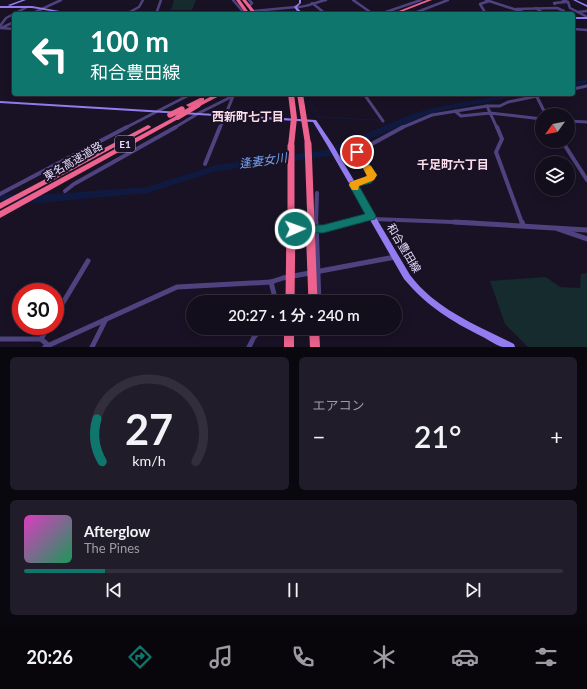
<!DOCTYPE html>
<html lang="ja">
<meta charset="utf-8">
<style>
:root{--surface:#130e1c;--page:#201c29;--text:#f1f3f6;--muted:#9d9ca3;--line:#322e3b;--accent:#0f766e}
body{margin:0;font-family:Lato,"Noto Sans JP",sans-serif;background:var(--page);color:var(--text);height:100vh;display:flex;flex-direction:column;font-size:15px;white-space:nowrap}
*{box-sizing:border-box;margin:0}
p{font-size:13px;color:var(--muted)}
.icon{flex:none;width:22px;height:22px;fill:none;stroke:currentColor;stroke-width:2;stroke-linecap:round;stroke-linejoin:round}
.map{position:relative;height:347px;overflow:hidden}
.sheet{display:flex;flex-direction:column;gap:10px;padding:10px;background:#0a080f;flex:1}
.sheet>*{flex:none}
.top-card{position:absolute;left:12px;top:12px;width:563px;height:84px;border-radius:4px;box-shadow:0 2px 10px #0003,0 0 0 1px var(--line);background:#0f766e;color:#fff;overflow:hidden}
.needle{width:26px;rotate:237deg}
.buttons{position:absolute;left:535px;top:108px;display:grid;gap:8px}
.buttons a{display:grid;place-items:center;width:40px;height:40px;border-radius:50%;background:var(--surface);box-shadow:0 2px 10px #0003,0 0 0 1px var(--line);font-size:20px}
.speed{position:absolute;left:12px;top:283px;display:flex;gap:8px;font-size:20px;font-weight:700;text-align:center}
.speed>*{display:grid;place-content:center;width:52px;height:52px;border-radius:50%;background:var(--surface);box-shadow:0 2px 10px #0003,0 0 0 1px var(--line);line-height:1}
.speed .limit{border:6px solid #d22;background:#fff;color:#111}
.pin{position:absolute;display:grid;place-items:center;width:34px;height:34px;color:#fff;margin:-17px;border:2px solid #fff;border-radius:50%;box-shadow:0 1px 4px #0007}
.me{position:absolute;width:44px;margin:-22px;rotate:88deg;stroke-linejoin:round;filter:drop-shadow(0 0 3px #0008)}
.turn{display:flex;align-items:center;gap:14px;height:84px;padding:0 12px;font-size:18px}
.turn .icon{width:52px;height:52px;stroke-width:2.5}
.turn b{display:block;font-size:28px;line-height:34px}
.big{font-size:30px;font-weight:600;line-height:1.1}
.sheet .widget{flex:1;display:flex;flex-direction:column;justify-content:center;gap:6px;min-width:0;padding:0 14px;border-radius:6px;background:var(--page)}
.sheet .dial{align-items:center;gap:0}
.dial svg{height:104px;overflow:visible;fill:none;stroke:var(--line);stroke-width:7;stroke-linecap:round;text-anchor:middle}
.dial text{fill:var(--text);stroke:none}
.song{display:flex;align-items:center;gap:12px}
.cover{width:48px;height:48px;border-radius:6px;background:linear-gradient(135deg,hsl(310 70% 55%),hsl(150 70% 35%))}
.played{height:4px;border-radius:2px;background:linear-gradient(90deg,var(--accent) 15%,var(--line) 15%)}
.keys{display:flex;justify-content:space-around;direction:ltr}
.heat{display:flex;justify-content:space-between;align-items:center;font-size:22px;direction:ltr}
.sheet .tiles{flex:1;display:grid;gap:10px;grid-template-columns:1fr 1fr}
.widget:last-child{grid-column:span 2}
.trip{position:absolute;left:186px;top:295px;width:216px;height:40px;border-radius:20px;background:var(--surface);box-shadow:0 2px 10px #0003,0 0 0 1px var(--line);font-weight:600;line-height:40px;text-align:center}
.tabs{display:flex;height:64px;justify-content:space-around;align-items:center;background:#08060b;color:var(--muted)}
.tabs .icon{width:28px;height:28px}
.tabs .current{color:var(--accent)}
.tabs b{font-size:18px;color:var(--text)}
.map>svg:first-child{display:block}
</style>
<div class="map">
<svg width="587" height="347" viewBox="0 0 587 347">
<rect width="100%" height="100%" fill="#191225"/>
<g fill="#162b2e">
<path d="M174 0H196L192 10H171Z"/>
<path d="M587 273V347H528L505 324 490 281 546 277 560 287 580 288 581 274Z"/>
</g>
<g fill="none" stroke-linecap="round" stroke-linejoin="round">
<g stroke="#101a40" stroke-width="1">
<path d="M305 0 309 4"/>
<path d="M288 14 293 10"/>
<path d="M309 94 311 104 319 117 376 120 388 127"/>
</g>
<g fill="#101a40" fill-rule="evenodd">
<path d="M587 79V83L573 86V82Z"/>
<path d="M509 94H524L521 96 444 110 421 117 329 156 217 171 147 193 38 203 0 200V194L38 195 147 187 216 165 327 150 415 113 443 106Z"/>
</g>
<g stroke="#4f437f" stroke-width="2.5">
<path d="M233 0 245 14"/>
<path d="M249 0 252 3 249 6"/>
<path d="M353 0 373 14"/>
<path d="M486 0 529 14"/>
<path d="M563 0 568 2 570 8 587 17"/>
<path d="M312 3 326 14"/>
<path d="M555 4 554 3 566 2"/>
<path d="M295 7C306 8 315 2 326 0"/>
<path d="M536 8 544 14"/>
<path d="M516 9 557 8 564 11 561 12 565 14"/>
<path d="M254 11 296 7"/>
<path d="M578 12 587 11"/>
<path d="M31 14 61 0"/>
<path d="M126 14 139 7 143 0"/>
<path d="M156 14 161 0"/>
<path d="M228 14 243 12"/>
<path d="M380 14 421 0"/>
<path d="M412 14 448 0"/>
<path d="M486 14 480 4 489 1"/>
<path d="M0 26 6 18 27 7"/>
<path d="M1 28 14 22"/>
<path d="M2 28 14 29"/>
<path d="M573 29 587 30"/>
</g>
<g stroke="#4f437f" stroke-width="3">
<path d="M573 89 587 86"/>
<path d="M364 94 383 121"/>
<path d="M533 94 537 97 546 115"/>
<path d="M487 106 497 128"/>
<path d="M455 111 461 116 490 113 542 119"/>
<path d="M568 121 587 122"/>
<path d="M125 128 191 94"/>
<path d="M174 128 199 113 237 94"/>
<path d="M220 128 234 94"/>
<path d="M401 128 432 115 487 106H500L508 102 547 94"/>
</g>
<g stroke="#4f437f" stroke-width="4">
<path d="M497 127 502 139 496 152 522 223"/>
<path d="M562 141 587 180"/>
<path d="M338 159 357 152 403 127"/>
<path d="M205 164 220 127"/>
<path d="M353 185 368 181 372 175 357 152"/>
<path d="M65 191 74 184 176 127"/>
<path d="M0 194 127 127"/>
<path d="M373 219 479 223"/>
<path d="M316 223 317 193"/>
<path d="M344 223 371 216"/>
</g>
<g stroke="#4f437f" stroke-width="5">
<path d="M316 222 319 302"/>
<path d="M454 222 587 230"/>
<path d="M522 222 523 225"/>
<path d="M284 229H323L348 222"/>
<path d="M558 229 587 239"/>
<path d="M271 282 276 302"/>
<path d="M55 316 88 261"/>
<path d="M0 339H41L48 345"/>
<path d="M41 339 49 326"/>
<path d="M45 347 177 287 271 282 283 278 395 257"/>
<path d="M92 347 106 319"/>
<path d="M249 347 254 337 262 328"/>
</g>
<g fill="#937cf0" fill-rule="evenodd">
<path d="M22 0H26L10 6 8 5Z"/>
<path d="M299 0H301V3L297 7 303 14H299L294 7 299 3Z"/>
<path d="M573 0H576L587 5V7Z"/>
<path d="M0 6H32L76 14H69L32 8H0Z"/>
<rect x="573" y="17" width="14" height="2"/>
<path d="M0 101 316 120 333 145 410 275C416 283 423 290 431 297 455 317 486 330 514 344L515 347C511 347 506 347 503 347 497 346 489 340 483 337 451 321 428 307 404 279L327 145 313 122 0 103Z"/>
</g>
<g fill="#ed638e" fill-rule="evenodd">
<path d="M236 0H240L250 14H246Z"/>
<path d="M242 0H246L257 14H253Z"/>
<path d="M427 0H432L396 14H391Z"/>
<path d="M216 94H223L200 106H196V104L189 107 186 105 200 98H204V100Z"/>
<path d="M288 94H294L297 118 294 146 291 148 288 146 291 118Z"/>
<path d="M297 94H303L311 144 308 146 305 144Z"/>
<path d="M178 115 180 116V118L0 218V211Z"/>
<path d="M148 125 150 126 151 127 150 128 0 209V203Z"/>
<rect x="284" y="328" width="10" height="19"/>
<path d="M309 328H319L320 347H310Z"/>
</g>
<g stroke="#ed638e" stroke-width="5.5">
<path d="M170 115 182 109"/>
<path d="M178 117 198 105"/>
</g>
<g stroke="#ed638e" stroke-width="7">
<path d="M308 144 311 223"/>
<path d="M291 223V146"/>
</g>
<g stroke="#ed638e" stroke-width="9">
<path d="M310 222 313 302"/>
<path d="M290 302 291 222"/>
</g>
</g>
<path fill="#0f766e" stroke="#0a4d48" d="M357 149 360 150 377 175 371 183 359 186 376 216 375 219 323 233 291 232 290 229 295 225H323L365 214 349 185 350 182 364 178 367 175 353 152Z"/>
<path fill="#f59e0b" d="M368 165 371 166 377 175 374 180 359 186 358 190H352L349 185 350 182 367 176 363 168Z"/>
<g text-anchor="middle" stroke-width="4" stroke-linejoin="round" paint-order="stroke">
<rect fill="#191225" stroke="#a79ebb" stroke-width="1" x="115" y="136" width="20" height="16" rx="3"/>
<g font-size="10" font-weight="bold" fill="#e4dafb">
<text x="125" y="148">E1</text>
</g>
<g font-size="11" fill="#e4dafb" stroke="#191225">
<text transform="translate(73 161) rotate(-30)" y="4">東名高速道路</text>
<text transform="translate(404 248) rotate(59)" y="4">和合豊田線</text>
</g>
<g font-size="12" font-weight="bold" fill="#fbdcea" stroke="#191225">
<text x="248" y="121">西新町七丁目</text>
<text x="453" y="169">千足町六丁目</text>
</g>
<g font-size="12" font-style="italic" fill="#74a1ef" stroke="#191225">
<text transform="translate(263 161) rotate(-8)" y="4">逢妻女川</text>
</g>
</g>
</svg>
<div class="buttons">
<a><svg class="needle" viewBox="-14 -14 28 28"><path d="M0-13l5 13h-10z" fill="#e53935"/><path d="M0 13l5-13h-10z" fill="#9d9ca3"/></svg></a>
<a><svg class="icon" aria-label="layers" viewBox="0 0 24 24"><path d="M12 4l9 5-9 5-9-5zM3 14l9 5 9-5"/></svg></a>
</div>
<div class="speed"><div class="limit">30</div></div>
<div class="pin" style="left:357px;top:152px;background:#d93025"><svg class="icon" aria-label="arrive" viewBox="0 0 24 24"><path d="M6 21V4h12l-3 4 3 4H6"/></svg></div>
<svg class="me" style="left:295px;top:229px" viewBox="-20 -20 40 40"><circle r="17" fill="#0f766e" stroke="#fff" stroke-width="3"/><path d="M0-11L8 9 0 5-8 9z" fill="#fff"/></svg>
<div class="trip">20:27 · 1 分 · 240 m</div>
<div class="top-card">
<div class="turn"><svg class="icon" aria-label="left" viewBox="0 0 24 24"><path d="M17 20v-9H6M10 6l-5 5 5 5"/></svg><div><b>100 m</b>和合豊田線</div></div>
</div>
</div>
<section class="sheet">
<div class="tiles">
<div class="widget dial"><svg viewBox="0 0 100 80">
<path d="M14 69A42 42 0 1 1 86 69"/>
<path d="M14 69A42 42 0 0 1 10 36" stroke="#0f766e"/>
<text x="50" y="56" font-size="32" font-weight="700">27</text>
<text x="50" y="72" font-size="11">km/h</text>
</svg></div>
<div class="widget"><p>エアコン</p>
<div class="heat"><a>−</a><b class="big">21°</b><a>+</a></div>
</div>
<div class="widget">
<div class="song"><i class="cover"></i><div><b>Afterglow</b><p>The Pines</p></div></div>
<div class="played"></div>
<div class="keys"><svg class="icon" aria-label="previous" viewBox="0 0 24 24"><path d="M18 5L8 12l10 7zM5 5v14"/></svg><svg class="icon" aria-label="pause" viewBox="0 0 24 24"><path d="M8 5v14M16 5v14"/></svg><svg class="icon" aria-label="next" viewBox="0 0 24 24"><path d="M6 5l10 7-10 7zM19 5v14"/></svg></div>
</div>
</div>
</section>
<nav class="tabs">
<b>20:26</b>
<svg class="icon current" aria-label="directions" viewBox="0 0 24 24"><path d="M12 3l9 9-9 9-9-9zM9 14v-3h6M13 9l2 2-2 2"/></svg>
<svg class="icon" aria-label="music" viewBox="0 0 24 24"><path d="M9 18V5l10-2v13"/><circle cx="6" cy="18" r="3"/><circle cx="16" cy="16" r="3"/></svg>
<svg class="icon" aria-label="phone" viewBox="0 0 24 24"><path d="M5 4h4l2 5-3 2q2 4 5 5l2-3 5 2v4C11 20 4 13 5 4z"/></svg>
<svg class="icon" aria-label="climate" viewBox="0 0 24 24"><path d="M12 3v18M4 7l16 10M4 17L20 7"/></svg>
<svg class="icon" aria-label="car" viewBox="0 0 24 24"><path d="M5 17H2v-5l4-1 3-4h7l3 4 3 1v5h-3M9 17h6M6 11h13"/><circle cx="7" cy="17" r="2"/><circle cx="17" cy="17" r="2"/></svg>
<svg class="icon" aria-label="filters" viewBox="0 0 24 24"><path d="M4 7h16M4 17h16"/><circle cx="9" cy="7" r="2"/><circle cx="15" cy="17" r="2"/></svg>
</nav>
